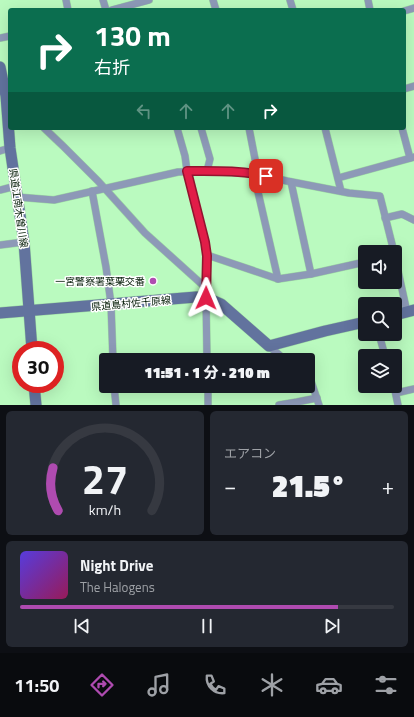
<!DOCTYPE html>
<html lang="ja">
<meta charset="utf-8">
<style>
:root{--surface:#171b24;--page:#242831;--text:#f1f3f6;--muted:#9ea1a6;--line:#363941;--accent:#af4bb0}
body{margin:0;font-family:"Titillium Web","Noto Sans JP",sans-serif;background:var(--page);color:var(--text);height:100vh;display:flex;flex-direction:column;font-size:15px;white-space:nowrap}
*{box-sizing:border-box;margin:0}
p{font-size:13px;color:var(--muted)}
.icon{flex:none;width:22px;height:22px;fill:none;stroke:currentColor;stroke-width:2;stroke-linecap:round;stroke-linejoin:round}
.map{position:relative;height:405px;overflow:hidden}
.sheet{display:flex;flex-direction:column;gap:6px;padding:6px;background:#0d0f14;flex:1}
.sheet>*{flex:none}
.hud{position:absolute;left:8px;top:8px;width:398px;height:122px;border-radius:4px;box-shadow:0 4px 16px #0002;background:#0b6e4f;color:#fff;overflow:hidden}
.buttons{position:absolute;left:358px;top:245px;display:grid;gap:8px}
.buttons a{display:grid;place-items:center;width:44px;height:44px;border-radius:4px;background:var(--surface);box-shadow:0 4px 16px #0002;font-size:20px}
.speed{position:absolute;left:12px;top:341px;display:flex;gap:8px;font-size:20px;font-weight:700;text-align:center}
.speed>*{display:grid;place-content:center;width:52px;height:52px;border-radius:50%;background:var(--surface);box-shadow:0 4px 16px #0002;line-height:1}
.speed .limit{border:6px solid #d22;background:#fff;color:#111}
.pin{position:absolute;display:grid;place-items:center;width:34px;height:34px;color:#fff;margin:-17px;border-radius:8px;box-shadow:0 2px 6px #0006}
.me{position:absolute;width:44px;margin:-22px;rotate:1deg;stroke-linejoin:round;filter:drop-shadow(0 0 3px #0008)}
.turn{display:flex;align-items:center;gap:14px;height:84px;padding:0 20px;font-size:18px}
.turn .icon{width:52px;height:52px;stroke-width:2.5}
.turn b{display:block;font-size:28px;line-height:34px}
.lanes{display:flex;align-items:center;height:38px;padding:0 20px;background:#0003;justify-content:center;gap:20px;direction:ltr}
.lanes .off{opacity:.35}
.big{font-size:30px;font-weight:800;line-height:1.1}
.sheet .tile{flex:1;display:flex;flex-direction:column;justify-content:center;gap:6px;min-width:0;padding:0 14px;border-radius:6px;background:var(--page)}
.sheet .dial{align-items:center;gap:0}
.dial svg{height:104px;overflow:visible;fill:none;stroke:var(--line);stroke-width:7;stroke-linecap:round;text-anchor:middle}
.dial text{fill:var(--text);stroke:none}
.song{display:flex;align-items:center;gap:12px}
.cover{width:48px;height:48px;border-radius:6px;background:linear-gradient(135deg,hsl(250 70% 55%),hsl(330 70% 35%))}
.played{height:4px;border-radius:2px;background:linear-gradient(90deg,var(--accent) 85%,var(--line) 85%)}
.keys{display:flex;justify-content:space-around;direction:ltr}
.heat{display:flex;justify-content:space-between;align-items:center;font-size:22px;direction:ltr}
.sheet .tiles{flex:1;display:grid;gap:6px;grid-template-columns:1fr 1fr}
.tile:last-child{grid-column:span 2}
.trip{position:absolute;left:99px;top:353px;width:216px;height:40px;border-radius:4px;background:var(--surface);box-shadow:0 4px 16px #0002;font-weight:800;line-height:40px;text-align:center}
.dock{display:flex;height:64px;justify-content:space-around;align-items:center;background:#090b0e;color:var(--muted)}
.dock .icon{width:28px;height:28px}
.dock .active{color:var(--accent)}
.dock b{font-size:18px;color:var(--text)}
.map>svg:first-child{display:block}
</style>
<div class="map">
<svg width="414" height="405" viewBox="0 0 414 405">
<rect width="100%" height="100%" fill="#bafabf"/>
<g fill="none" stroke-linecap="round" stroke-linejoin="round">
<defs>
<g id="street">
<path d="M66 0 68 10"/>
<path d="M103 0 106 10"/>
<path d="M213 0 216 10"/>
<path d="M290 0 293 10"/>
<path d="M368 0 370 10"/>
<path d="M112 10 149 0"/>
<path d="M404 11 414 8"/>
<path d="M0 38 10 36"/>
<path d="M404 89 414 86"/>
<path d="M44 128 63 146 98 181 145 233 206 288"/>
<path d="M177 128 185 156 187 171 205 242 207 255 206 298 207 360"/>
<path d="M201 128 210 159 207 171"/>
<path d="M249 128 256 164 255 179 278 279"/>
<path d="M325 128 341 191"/>
<path d="M402 128 410 158"/>
<path d="M0 151 10 148"/>
<path d="M338 178 414 157"/>
<path d="M291 182 311 274"/>
<path d="M0 190 16 186"/>
<path d="M92 191 106 267 111 304 113 360"/>
<path d="M17 197 54 200 178 172 207 171 255 174 287 181 349 193 380 196 394 252"/>
<path d="M385 218 402 214 414 220"/>
<path d="M0 245 24 242"/>
<path d="M207 255 278 279 311 274 365 262"/>
<path d="M395 257 407 312"/>
<path d="M379 334 385 356"/>
<path d="M269 346 285 360"/>
<path d="M308 379 311 381 319 405"/>
<path d="M114 386 116 405"/>
<path d="M208 386V405"/>
<path d="M394 386 398 405"/>
<path d="M396 393 414 389"/>
<path d="M279 405 297 402 317 398"/>
</g>
<g id="secondary">
<path d="M0 67 6 96 10 148 24 242 32 350"/>
<path d="M0 313 196 297 207 298 221 304 269 346 325 331 365 322"/>
<path d="M395 315 414 310"/>
<path d="M34 384 36 405"/>
</g>
</defs>
<use href="#street" stroke="#9dd6a2" stroke-width="8"/>
<use href="#secondary" stroke="#9dd6a2" stroke-width="12"/>
<use href="#street" stroke="#8d99b7" stroke-width="7"/>
<use href="#secondary" stroke="#62739e" stroke-width="11"/>
</g>
<g fill="none" stroke-linecap="round" stroke-linejoin="round">
<defs>
<path id="route" d="M206 298 207 256 205 242 187 171C213 171 241 170 266 176"/>
</defs>
<use href="#route" stroke="#92132f" stroke-width="10"/>
<use href="#route" stroke="#e11d48" stroke-width="7"/>
</g>
<circle fill="#af4bb0" stroke="#fff" stroke-width="1.5" cx="153" cy="281" r="4"/>
<g text-anchor="middle" stroke-width="3" stroke-linejoin="round" paint-order="stroke">
<g font-size="10" fill="#041c07" stroke="#fff">
<text transform="translate(19 208) rotate(82)" y="4">県道江南木曽川線</text>
<text transform="translate(131 303) rotate(-5)" y="4">県道島村佐千原線</text>
</g>
<g font-size="10" fill="#041c07" stroke="#fff" text-anchor="end">
<text x="145" y="285">一宮警察署葉栗交番</text>
</g>
</g>
</svg>
<div class="buttons">
<a><svg class="icon" aria-label="sound" viewBox="0 0 24 24"><path d="M4 9h4l5-4v14l-5-4H4zM17 9q2 3 0 6"/></svg></a>
<a><svg class="icon" aria-label="search" viewBox="0 0 24 24"><circle cx="10" cy="10" r="6"/><path d="M15 15l6 6"/></svg></a>
<a><svg class="icon" aria-label="layers" viewBox="0 0 24 24"><path d="M12 4l9 5-9 5-9-5zM3 14l9 5 9-5"/></svg></a>
</div>
<div class="speed"><div class="limit">30</div></div>
<div class="pin" style="left:266px;top:176px;background:#d93025"><svg class="icon" aria-label="arrive" viewBox="0 0 24 24"><path d="M6 21V4h12l-3 4 3 4H6"/></svg></div>
<svg class="me" style="left:206px;top:298px" viewBox="-20 -20 40 40"><path d="M0-17L14 15 0 8-14 15z" fill="#e11d48" stroke="#fff" stroke-width="4"/></svg>
<div class="trip">11:51 · 1 分 · 210 m</div>
<div class="hud">
<div class="turn"><svg class="icon" aria-label="right" viewBox="0 0 24 24"><path d="M7 20v-9h11M14 6l5 5-5 5"/></svg><div><b>130 m</b>右折</div></div>
<div class="lanes"><svg class="icon off" aria-label="left" viewBox="0 0 24 24"><path d="M17 20v-9H6M10 6l-5 5 5 5"/></svg><svg class="icon off" aria-label="ahead" viewBox="0 0 24 24"><path d="M12 20V5M6 11l6-6 6 6"/></svg><svg class="icon off" aria-label="ahead" viewBox="0 0 24 24"><path d="M12 20V5M6 11l6-6 6 6"/></svg><svg class="icon" aria-label="right" viewBox="0 0 24 24"><path d="M7 20v-9h11M14 6l5 5-5 5"/></svg></div>
</div>
</div>
<section class="sheet">
<div class="tiles">
<div class="tile dial"><svg viewBox="0 0 100 80">
<path d="M14 69A42 42 0 1 1 86 69"/>
<path d="M14 69A42 42 0 0 1 10 36" stroke="#af4bb0"/>
<text x="50" y="56" font-size="32" font-weight="700">27</text>
<text x="50" y="72" font-size="11">km/h</text>
</svg></div>
<div class="tile"><p>エアコン</p>
<div class="heat"><a>−</a><b class="big">21.5°</b><a>+</a></div>
</div>
<div class="tile">
<div class="song"><i class="cover"></i><div><b>Night Drive</b><p>The Halogens</p></div></div>
<div class="played"></div>
<div class="keys"><svg class="icon" aria-label="previous" viewBox="0 0 24 24"><path d="M18 5L8 12l10 7zM5 5v14"/></svg><svg class="icon" aria-label="pause" viewBox="0 0 24 24"><path d="M8 5v14M16 5v14"/></svg><svg class="icon" aria-label="next" viewBox="0 0 24 24"><path d="M6 5l10 7-10 7zM19 5v14"/></svg></div>
</div>
</div>
</section>
<nav class="dock">
<b>11:50</b>
<svg class="icon active" aria-label="directions" viewBox="0 0 24 24"><path d="M12 3l9 9-9 9-9-9zM9 14v-3h6M13 9l2 2-2 2"/></svg>
<svg class="icon" aria-label="music" viewBox="0 0 24 24"><path d="M9 18V5l10-2v13"/><circle cx="6" cy="18" r="3"/><circle cx="16" cy="16" r="3"/></svg>
<svg class="icon" aria-label="phone" viewBox="0 0 24 24"><path d="M5 4h4l2 5-3 2q2 4 5 5l2-3 5 2v4C11 20 4 13 5 4z"/></svg>
<svg class="icon" aria-label="climate" viewBox="0 0 24 24"><path d="M12 3v18M4 7l16 10M4 17L20 7"/></svg>
<svg class="icon" aria-label="car" viewBox="0 0 24 24"><path d="M5 17H2v-5l4-1 3-4h7l3 4 3 1v5h-3M9 17h6M6 11h13"/><circle cx="7" cy="17" r="2"/><circle cx="17" cy="17" r="2"/></svg>
<svg class="icon" aria-label="filters" viewBox="0 0 24 24"><path d="M4 7h16M4 17h16"/><circle cx="9" cy="7" r="2"/><circle cx="15" cy="17" r="2"/></svg>
</nav>
